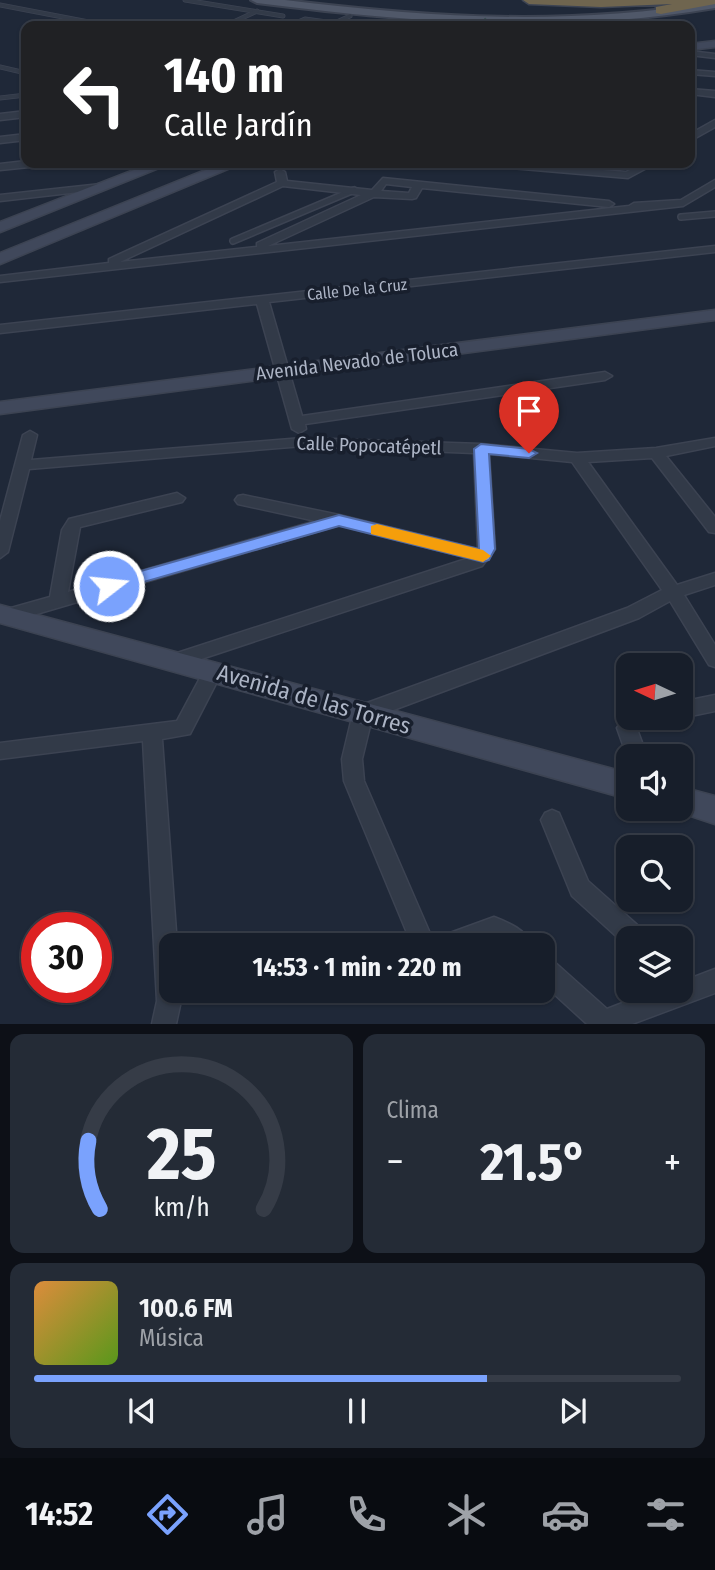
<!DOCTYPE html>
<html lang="es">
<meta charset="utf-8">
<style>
:root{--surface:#171e2a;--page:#242b36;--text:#f1f3f6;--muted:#9ea2a8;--line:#363c47;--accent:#7aa2fd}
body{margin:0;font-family:"Fira Sans Condensed",sans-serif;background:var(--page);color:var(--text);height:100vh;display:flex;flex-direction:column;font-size:26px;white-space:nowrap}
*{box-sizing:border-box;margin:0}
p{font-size:23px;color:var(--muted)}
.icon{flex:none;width:38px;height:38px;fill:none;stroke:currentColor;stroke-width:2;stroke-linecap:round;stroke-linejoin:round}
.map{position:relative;height:1024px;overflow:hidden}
.sheet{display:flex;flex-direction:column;gap:10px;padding:10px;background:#0d1017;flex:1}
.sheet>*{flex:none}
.guide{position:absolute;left:21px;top:21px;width:674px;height:147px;border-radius:14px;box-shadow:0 2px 5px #0004,0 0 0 2px var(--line);background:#202124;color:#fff;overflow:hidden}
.needle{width:46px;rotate:274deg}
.controls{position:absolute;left:616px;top:653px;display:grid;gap:14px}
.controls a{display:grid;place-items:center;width:77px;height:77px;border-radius:14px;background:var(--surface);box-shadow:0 2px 5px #0004,0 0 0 2px var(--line);font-size:35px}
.speed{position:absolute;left:21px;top:912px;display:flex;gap:14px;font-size:35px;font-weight:700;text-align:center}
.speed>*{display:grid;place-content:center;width:91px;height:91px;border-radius:50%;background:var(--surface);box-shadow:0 2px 5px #0004,0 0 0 2px var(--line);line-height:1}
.speed .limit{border:10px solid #d22;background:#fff;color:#111}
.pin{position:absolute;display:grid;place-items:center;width:60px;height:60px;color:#fff;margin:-72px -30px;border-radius:50% 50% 50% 0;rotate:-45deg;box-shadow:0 0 7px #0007}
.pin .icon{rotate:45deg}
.me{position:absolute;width:77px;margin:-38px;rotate:74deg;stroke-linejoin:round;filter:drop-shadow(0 0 5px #0008)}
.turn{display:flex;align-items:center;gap:24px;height:147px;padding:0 28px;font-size:32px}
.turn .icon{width:91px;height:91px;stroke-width:2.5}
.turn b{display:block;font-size:49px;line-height:60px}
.big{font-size:52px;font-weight:700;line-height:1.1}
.sheet .card{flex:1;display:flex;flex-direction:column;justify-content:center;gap:10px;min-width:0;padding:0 24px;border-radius:14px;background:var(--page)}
.sheet .dial{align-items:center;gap:0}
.dial svg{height:182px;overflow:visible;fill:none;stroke:var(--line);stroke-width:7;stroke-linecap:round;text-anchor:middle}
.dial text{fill:var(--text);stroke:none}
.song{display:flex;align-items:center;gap:21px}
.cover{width:84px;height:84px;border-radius:10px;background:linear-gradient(135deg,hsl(30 70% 55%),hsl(90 70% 35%))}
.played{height:7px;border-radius:4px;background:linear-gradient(90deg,var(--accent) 70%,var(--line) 70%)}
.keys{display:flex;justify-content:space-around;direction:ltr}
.heat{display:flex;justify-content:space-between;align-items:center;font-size:38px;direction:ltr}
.sheet .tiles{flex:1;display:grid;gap:10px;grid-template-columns:1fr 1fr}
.card:last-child{grid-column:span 2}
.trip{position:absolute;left:159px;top:933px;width:396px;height:70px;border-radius:14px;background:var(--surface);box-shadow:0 2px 5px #0004,0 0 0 2px var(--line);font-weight:700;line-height:70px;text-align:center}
.dock{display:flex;height:112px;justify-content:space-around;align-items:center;background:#090c11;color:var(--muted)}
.dock .icon{width:49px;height:49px}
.dock .active{color:var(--accent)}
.dock b{font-size:32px;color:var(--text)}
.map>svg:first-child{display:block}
</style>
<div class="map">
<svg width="715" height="1024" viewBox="0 0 715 1024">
<rect width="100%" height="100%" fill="#1f2838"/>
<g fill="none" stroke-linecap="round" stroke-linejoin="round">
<defs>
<g id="lane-far1">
<path d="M185 0 283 16"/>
<path d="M0 5 94 23"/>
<path d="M330 25 350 16"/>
<path d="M225 26 257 11"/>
<path d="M289 26 305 19 334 23"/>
<path d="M0 67 26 73"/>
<path d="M0 98 26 95"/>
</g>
<g id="lane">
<path d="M681 217 715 214"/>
<path d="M233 241 354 190"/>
</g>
<g id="street">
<path d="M690 51 715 54V58L690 55Z"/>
<path d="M690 70 715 72V76L690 74Z"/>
<path d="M690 89 715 91V97L690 94Z"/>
<path d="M26 111V117L0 120V114Z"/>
<path d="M715 120V127L690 141V134Z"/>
<path d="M26 134V140L0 143V137Z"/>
<path d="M26 161 44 163 39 166 0 170V164Z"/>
<path d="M373 163H391L386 166Z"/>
<path d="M482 163H518L626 172 644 163H656L628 178 487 166Z"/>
<path d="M280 169 285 172 287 181 372 190 383 178 609 201 614 204 609 207 422 188 416 198 412 199 374 197 268 246 629 206 634 203 681 200 715 180V187L683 206 0 282V276L109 263V259L277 182 275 172ZM386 184 412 187 409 193 381 191ZM283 186 361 195 257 243V247L120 262Z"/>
<path d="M101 184 106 187 105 189 0 201V195Z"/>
<path d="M715 246V252L269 302 302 416 605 372 612 376 605 380 305 424 306 429 299 433 292 429 257 304 0 333V325Z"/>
<path d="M30 431 37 435 31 460 303 438 481 444 577 453 656 448 715 438V446L666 456 715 517V533L709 532 652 458 588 462 677 585 715 573V585L684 595 715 645V667L709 665 670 601 639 618 372 718 362 759 364 781 435 945 439 937 494 917C509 923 525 929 532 945H502L493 940 479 945H412L344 781 342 759 353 713 356 707 627 608 662 590 572 462 489 454 495 549 482 566 177 667 171 665 168 660 171 655 469 558 339 525 6 623 0 621V611L50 597 62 530 69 519 177 493 185 498 182 502 80 527 68 592 316 521 238 504 235 500 238 496 243 495 339 515 478 549 474 453 303 446 29 469 8 552 0 558V521L23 435Z"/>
<path d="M214 663 221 665 223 670 190 734 162 739 177 945H172V990H180L181 1001 176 1024H152L157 1001 143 741 0 759V743L177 721 207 665Z"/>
<path d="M715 695V711L681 718H680L681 702Z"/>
<path d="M628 713V718H655L652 724 637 729 647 756H628V759L627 756 617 728Z"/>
<path d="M552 810 559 813 588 881 643 930 647 938H628L627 946 572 896 541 820 545 813Z"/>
<path d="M542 954 550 958 607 1009 656 990H681V982L715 969V993L632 1024H587L542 983Z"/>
</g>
<g id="secondary">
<path d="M715 41V47L690 50V44Z"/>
<path d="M152 163H171L0 232V222Z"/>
<path d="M223 163H242L0 264V253Z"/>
<path d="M715 310V320L0 414V402Z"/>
<path d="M0 605 628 773V799L0 623Z"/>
<path d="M681 787 715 796V824L670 809 681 808Z"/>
</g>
<path id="primary" d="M251 0H285C434 18 565 26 715 2V8C553 35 419 23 257 3Z"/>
<path id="highway" d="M523 0H715V4L661 14 656 13V7L672 4 601 7 529 4Z"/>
</defs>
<use href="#lane-far1" stroke="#3c4352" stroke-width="5"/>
<use href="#lane" stroke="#3c4352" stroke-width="8"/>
<use href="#street" stroke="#3c4352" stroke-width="3"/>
<use href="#secondary" stroke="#3c4352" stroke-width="3"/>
<use href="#primary" stroke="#3c4352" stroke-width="4"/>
<use href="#highway" stroke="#3d4453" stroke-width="3"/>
<use href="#lane-far1" stroke="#323a48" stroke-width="3.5"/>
<use href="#lane" stroke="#323a48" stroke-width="5"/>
<use href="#street" fill="#323a48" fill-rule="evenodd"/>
<use href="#secondary" fill="#40485b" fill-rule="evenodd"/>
<use href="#primary" fill="#505869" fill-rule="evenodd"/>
<use href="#highway" fill="#6f654f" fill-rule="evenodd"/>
<path stroke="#394e51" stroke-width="2" stroke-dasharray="2.5 2.5" stroke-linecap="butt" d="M485 18 487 26"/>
</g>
<path fill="#7aa2fd" stroke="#4f69a4" stroke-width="2" d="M481 444 529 449 537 453 529 458 489 454 495 549 489 560 483 562 339 526 109 592 100 586 109 580 339 515 479 549 474 449Z"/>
<path fill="#f59e0b" d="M377 524 483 550 491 556 483 562 371 534V526Z"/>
<g text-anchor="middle" stroke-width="7" stroke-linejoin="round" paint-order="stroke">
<g font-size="16" fill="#acb4c5" stroke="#181f2d">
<text transform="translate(357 289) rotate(-6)" y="6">Calle De la Cruz</text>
</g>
<g font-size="19" fill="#acb4c5" stroke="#181f2d">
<text transform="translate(357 361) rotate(-7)" y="7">Avenida Nevado de Toluca</text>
<text transform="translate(369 445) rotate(2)" y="7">Calle Popocatépetl</text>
</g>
<g font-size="23" fill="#acb4c5" stroke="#181f2d">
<text transform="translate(314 699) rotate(16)" y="8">Avenida de las Torres</text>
</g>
</g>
</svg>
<div class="controls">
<a><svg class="needle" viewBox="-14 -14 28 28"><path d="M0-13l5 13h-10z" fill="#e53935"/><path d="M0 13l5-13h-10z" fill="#9ea2a8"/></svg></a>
<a><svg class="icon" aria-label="sound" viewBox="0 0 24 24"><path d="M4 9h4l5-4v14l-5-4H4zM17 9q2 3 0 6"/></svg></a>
<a><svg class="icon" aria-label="search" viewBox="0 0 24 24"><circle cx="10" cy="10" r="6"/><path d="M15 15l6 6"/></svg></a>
<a><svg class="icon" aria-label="layers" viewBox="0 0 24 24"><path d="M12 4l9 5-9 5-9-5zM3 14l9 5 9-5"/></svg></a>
</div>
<div class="speed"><div class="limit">30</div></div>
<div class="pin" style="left:529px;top:453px;background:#d93025"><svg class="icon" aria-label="arrive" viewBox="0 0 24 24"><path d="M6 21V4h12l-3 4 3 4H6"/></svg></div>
<svg class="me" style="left:109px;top:586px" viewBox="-20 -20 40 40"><circle r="17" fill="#7aa2fd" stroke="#fff" stroke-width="3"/><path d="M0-11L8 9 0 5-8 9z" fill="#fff"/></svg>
<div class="trip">14:53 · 1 min · 220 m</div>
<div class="guide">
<div class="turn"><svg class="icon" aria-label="left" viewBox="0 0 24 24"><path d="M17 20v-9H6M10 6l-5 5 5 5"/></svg><div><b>140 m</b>Calle Jardín</div></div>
</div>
</div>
<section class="sheet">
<div class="tiles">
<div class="card dial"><svg viewBox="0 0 100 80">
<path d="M14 69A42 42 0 1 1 86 69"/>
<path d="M14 69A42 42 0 0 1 9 39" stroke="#7aa2fd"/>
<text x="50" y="56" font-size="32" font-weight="700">25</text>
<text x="50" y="72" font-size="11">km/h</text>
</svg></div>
<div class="card"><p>Clima</p>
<div class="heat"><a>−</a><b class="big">21.5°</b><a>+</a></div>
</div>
<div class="card">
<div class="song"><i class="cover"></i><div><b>100.6 FM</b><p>Música</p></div></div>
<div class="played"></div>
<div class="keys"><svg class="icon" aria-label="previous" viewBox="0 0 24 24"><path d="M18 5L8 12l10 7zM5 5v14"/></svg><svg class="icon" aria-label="pause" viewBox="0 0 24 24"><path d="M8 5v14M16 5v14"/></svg><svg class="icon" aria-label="next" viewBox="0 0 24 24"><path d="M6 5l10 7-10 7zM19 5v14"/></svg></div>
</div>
</div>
</section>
<nav class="dock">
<b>14:52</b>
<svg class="icon active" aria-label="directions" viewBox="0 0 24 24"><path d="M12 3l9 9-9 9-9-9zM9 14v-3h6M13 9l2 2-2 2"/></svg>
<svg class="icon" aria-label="music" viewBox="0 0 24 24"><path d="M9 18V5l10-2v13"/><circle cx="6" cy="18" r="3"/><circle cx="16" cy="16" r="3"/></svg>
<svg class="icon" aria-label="phone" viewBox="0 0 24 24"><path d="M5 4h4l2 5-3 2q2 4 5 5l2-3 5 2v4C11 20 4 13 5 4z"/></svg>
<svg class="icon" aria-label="climate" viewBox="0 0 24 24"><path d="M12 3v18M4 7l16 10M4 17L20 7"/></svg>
<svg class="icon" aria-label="car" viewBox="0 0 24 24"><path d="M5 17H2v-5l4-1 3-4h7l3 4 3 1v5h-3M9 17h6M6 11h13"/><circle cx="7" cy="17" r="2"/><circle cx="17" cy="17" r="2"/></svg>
<svg class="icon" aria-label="filters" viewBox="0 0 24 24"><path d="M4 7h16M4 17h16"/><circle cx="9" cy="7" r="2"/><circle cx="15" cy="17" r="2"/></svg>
</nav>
